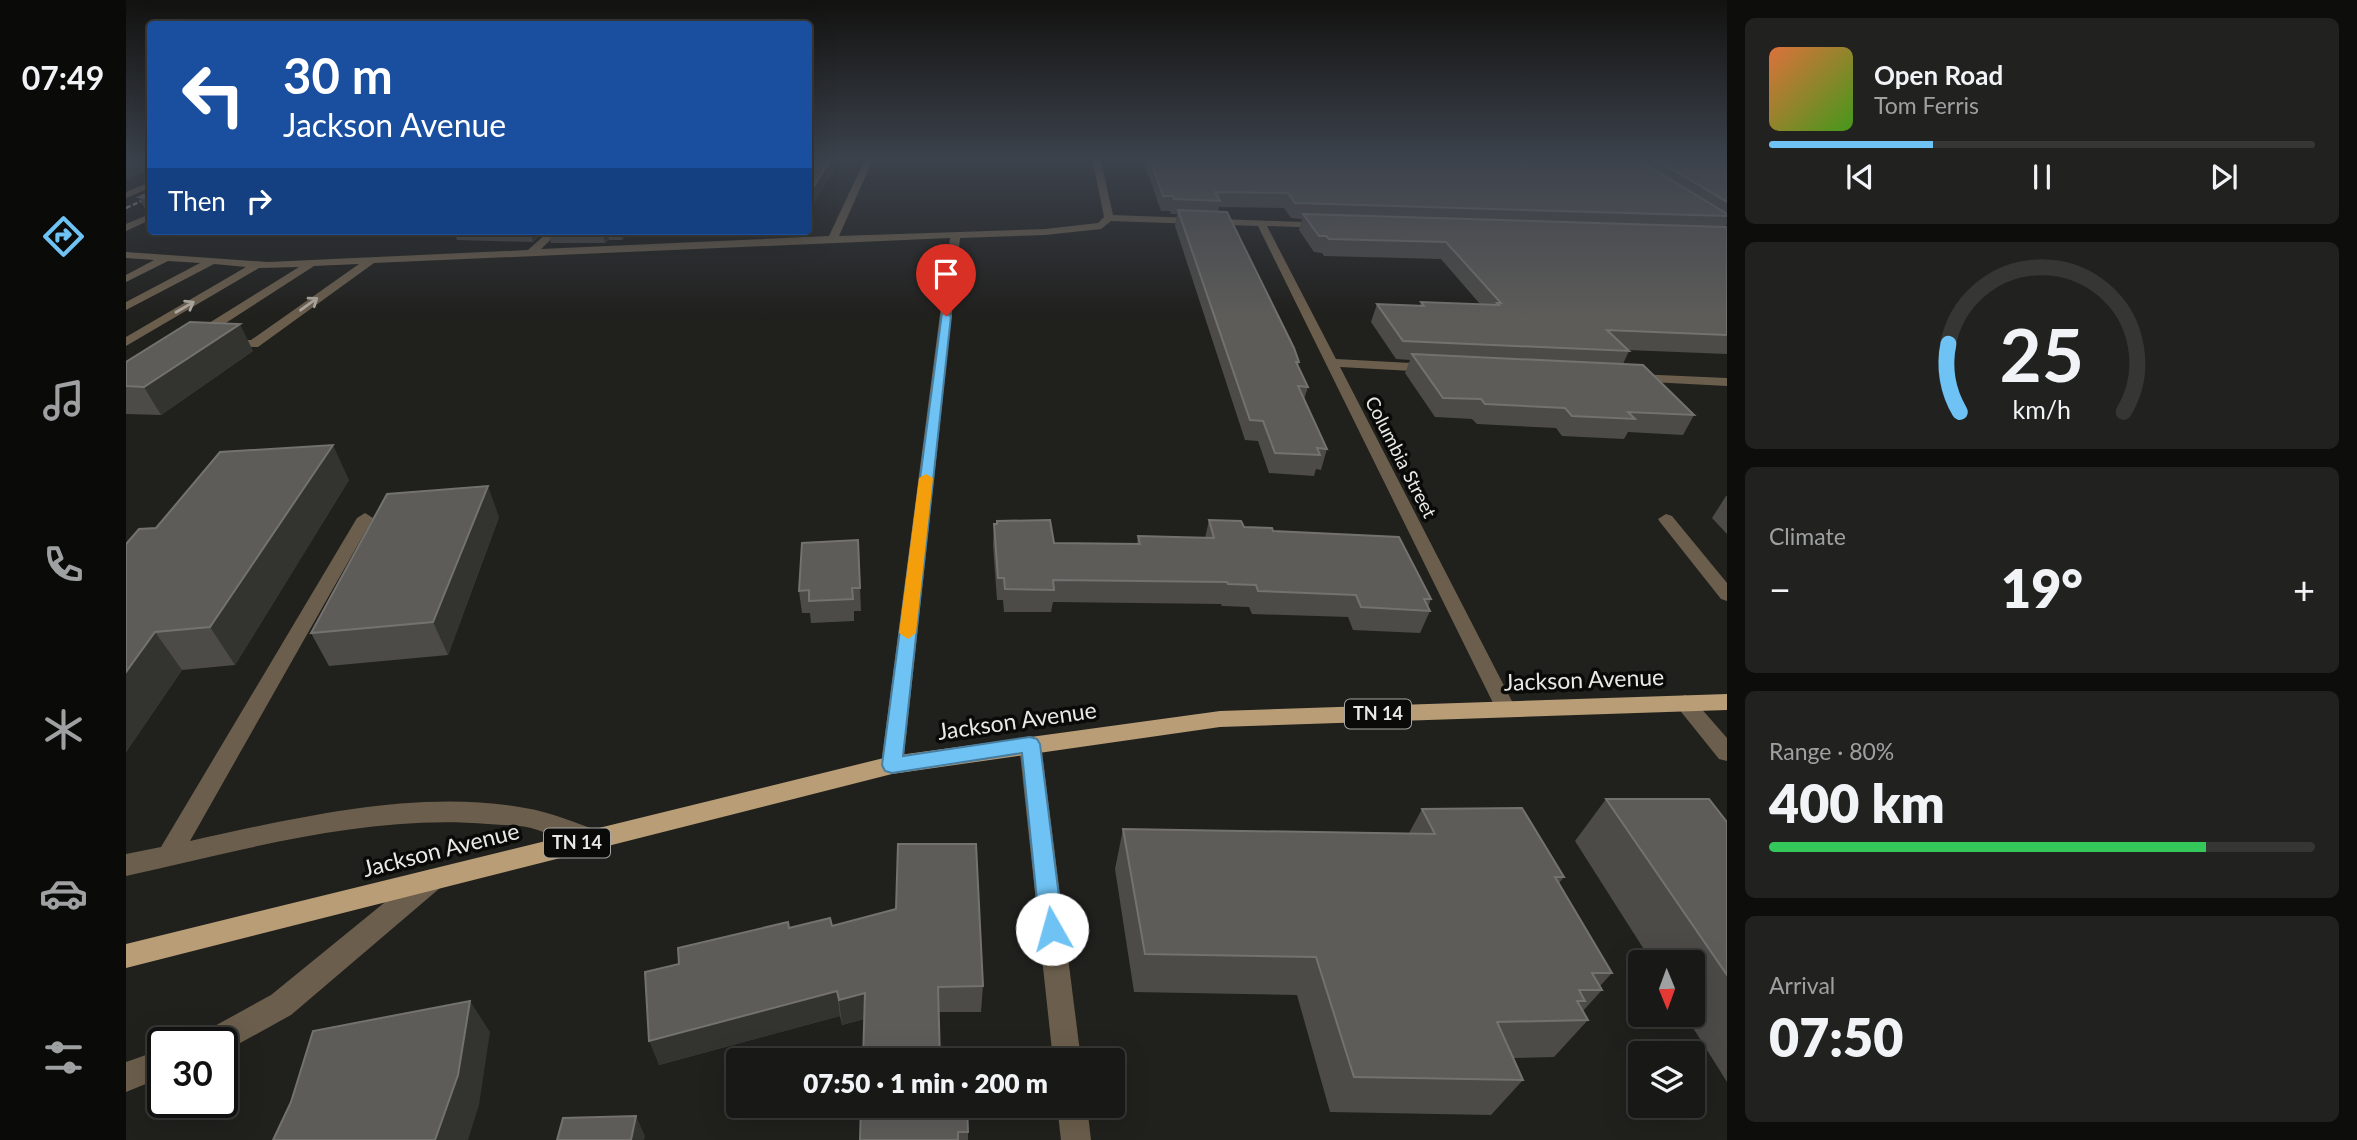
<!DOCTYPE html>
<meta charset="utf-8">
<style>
:root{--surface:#181816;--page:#21211f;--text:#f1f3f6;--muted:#9fa0a1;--line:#363735;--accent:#6fc2f4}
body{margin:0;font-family:Lato,sans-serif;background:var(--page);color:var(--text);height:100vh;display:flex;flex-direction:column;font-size:26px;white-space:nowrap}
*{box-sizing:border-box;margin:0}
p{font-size:23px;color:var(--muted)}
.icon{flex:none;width:38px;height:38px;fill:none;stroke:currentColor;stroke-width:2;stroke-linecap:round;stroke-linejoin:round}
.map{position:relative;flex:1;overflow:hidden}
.details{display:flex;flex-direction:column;gap:18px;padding:18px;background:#0d0d0c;width:630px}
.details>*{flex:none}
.banner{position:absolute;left:21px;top:21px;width:665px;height:214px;border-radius:7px;box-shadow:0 7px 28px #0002,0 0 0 2px var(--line);background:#1a4fa0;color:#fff;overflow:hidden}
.needle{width:46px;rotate:179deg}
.fabs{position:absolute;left:1502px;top:950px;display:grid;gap:14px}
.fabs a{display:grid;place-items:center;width:77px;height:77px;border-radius:7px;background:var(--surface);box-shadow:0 7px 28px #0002,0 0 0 2px var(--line);font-size:35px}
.speed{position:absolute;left:21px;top:1027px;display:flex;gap:14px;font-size:35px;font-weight:700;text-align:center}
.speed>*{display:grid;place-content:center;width:91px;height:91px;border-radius:50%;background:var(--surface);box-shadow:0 7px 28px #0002,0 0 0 2px var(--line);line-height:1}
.speed .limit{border:4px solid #111;border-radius:10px;background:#fff;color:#111}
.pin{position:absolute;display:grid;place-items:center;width:60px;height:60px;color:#fff;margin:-72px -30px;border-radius:50% 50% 50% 0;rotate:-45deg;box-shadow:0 0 7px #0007}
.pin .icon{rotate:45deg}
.me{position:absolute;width:77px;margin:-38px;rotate:353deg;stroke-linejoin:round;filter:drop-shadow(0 0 5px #0008)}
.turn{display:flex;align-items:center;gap:24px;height:147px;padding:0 21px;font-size:32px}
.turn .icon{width:91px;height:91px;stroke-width:2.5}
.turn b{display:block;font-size:49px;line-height:60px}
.then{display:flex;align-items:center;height:66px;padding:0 21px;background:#0003;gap:14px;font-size:26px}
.big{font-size:52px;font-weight:800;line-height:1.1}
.details .card{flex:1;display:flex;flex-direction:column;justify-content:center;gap:10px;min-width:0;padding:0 24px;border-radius:10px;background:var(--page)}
.details .dial{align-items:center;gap:0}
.dial svg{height:182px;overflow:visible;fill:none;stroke:var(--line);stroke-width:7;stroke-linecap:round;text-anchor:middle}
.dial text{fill:var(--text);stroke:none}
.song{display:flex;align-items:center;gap:21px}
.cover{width:84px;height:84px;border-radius:10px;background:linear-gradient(135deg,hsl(20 70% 55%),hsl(100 70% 35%))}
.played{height:7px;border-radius:4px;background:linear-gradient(90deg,var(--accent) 30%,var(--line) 30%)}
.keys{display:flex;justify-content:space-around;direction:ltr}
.heat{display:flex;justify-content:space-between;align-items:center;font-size:38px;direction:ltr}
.charge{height:10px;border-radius:5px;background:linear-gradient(90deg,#34c759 80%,var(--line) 0)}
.trip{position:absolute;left:600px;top:1048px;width:399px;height:70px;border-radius:7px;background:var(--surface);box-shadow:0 7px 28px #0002,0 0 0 2px var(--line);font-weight:800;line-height:70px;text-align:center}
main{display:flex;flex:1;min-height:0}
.dock{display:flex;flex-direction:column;width:126px;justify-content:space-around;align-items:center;background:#0a0a09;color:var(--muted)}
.dock .icon{width:49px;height:49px}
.dock .selected{color:var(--accent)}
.dock b{font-size:32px;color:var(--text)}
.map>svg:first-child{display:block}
</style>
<main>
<nav class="dock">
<b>07:49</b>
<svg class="icon selected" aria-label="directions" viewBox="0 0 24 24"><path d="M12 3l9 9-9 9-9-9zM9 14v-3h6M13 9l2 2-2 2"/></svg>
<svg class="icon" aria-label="music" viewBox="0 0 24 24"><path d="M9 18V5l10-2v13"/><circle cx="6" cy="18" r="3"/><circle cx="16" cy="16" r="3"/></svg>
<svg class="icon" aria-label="phone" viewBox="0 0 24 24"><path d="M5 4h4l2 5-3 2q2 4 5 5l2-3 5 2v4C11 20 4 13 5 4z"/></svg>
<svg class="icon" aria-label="climate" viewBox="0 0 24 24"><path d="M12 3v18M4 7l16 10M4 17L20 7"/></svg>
<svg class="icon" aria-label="car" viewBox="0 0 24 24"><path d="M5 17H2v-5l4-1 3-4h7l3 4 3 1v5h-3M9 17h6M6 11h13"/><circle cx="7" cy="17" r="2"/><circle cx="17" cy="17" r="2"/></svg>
<svg class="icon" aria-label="filters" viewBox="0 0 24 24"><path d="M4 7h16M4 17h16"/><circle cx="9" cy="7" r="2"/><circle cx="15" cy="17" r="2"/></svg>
</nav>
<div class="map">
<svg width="1601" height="1140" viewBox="0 0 1601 1140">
<rect width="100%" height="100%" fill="#20201d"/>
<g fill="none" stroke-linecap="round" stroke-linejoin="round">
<g fill="#6b5e4c" fill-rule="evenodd">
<path d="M740 157H748L713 236 919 229 972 223 978 217 966 157H974L987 215 1202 223 1204 225 1199 228 1141 226 1210 359 1304 364 1310 368 1304 372 1214 367 1390 709 1387 714 1380 717 1373 714 1370 709 1132 226 985 221 975 229 919 235 834 238 777 765 774 771 766 774 758 771 755 765 824 238 248 263 132 347 96 346V340H125L233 264 188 266 75 339H67V333L173 267 133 268 0 346V337L120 267 88 264 0 310V302L74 263 42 261 0 282V275L28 260 0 258V252L142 262 402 250 423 231H434L415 249 703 236Z"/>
<path d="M24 182V188L0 198V192Z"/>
<path d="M24 214V220L0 231V224Z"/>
<path d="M1510 374 1601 378V386L1505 381V375Z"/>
<path d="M239 513 247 518 64 841C169 818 292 788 399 808 425 812 450 823 475 832L479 839 475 846C458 852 424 833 405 828 391 825 377 825 362 824 240 814 118 850 0 876V854L35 847 231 518Z"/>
<path d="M1540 514 1546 516 1601 583V601L1595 599 1534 522 1532 519Z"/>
<path d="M1559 695 1566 698 1601 738V761L1593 759 1552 708 1549 703 1552 698Z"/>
<path d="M904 736 912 738 915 744 955 1060H927L893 744 896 738Z"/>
<path d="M305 869 314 872 317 880 314 888 165 1015 96 1053V1043H72L76 1033 145 995 296 872Z"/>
<path d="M37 1049V1077L0 1092V1062Z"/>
<path d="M931 1106H961L965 1140H935Z"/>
</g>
<path fill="#b89d76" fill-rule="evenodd" d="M1601 694V710L1094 727 766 774 0 968V944L766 756 1094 711Z"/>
<path stroke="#939390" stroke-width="2.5" stroke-dasharray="5 2.5" stroke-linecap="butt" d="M0 208 24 197"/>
</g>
<g fill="#4c4b48">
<path d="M682 157H715L688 203 682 202Z"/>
<path d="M1016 157H1601V224L1599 227H1601V354L1501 350 1503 351 1497 364 1568 415 1557 435 1502 432 1498 439 1436 436 1430 428 1351 424 1346 419 1309 417 1279 373 1284 360 1270 359 1245 322 1251 304 1294 305 1295 302 1354 304 1315 259 1198 256 1196 253 1188 252 1173 230 1176 219 1165 218 1158 208 1093 207 1092 212 1173 362 1172 366 1182 387 1178 399 1201 449 1195 470 1190 469 1188 476 1143 473 1132 441 1119 440 1049 226 1051 214H1045L1044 211H1035Z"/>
<path d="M24 192V219L13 197Z"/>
<path d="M223 231H419L407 242 331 240 329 234Z"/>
<path d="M422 231H505L496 240H483L479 243H425Z"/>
<path d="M127 351 35 415 0 414V362Z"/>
<path d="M223 480 109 665 56 670 0 752V544L30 528Z"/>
<path d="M1600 496H1601V534L1586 518Z"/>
<path d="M373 517 322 655 203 666 185 633Z"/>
<path d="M1083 520 1118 527 1147 531 1305 599 1302 607 1304 611 1294 633 1227 630 1222 617 1126 614 1123 607 1096 606 1095 604 927 602 925 612H878L877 600H871L867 545 868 524 928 543 1011 544 1012 536 1079 538Z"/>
<path d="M732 540 735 611H728V621L685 623 684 613H676L673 591Z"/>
<path d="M1480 799 1601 822V1082L1559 1015H1566V962H1526L1449 841Z"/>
<path d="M1296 809 1438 877 1433 883 1486 973 1474 986 1476 990 1457 1011 1462 1020 1428 1057 1388 1058 1397 1080 1365 1115 1204 1112 1171 995 1008 992 989 869 997 829 1283 833Z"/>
<path d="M706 926 857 986 855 1012H812L738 1019 716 1025 714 1016 533 1065 553 964 663 928Z"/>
<path d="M735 1106 842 1132V1140H734Z"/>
</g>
<g fill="#333330">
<path d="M0 157H24V170L0 180Z"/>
<path d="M706 157H715L688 203 687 188Z"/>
<path d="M404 231H419L407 242Z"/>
<path d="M476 231H481L483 240 479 243Z"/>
<path d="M494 231H505L496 240Z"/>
<path d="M114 324 127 351 35 415 18 387Z"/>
<path d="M207 445 223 480 109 665 84 627Z"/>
<path d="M362 486 373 517 322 655 307 622Z"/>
<path d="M29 632 56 670 0 752V672Z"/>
<path d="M711 991 714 1016 533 1065 523 1041Z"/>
<path d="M739 993 741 1018 716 1025 713 1000Z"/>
<path d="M344 1001 364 1032 353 1105 342 1140H309Z"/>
<path d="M510 1116 519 1136 518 1140H505Z"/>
</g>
<g fill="#5d5c59" stroke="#73726f" stroke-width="2">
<path d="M682 157H706L687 188H682Z"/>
<path d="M1023 157H1508L1601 214V216L1169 203 1162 193 1089 192 1094 201 1048 199 1047 196H1037Z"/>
<path d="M1526 157H1601V202Z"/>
<path d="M24 192V198L13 197Z"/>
<path d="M1052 210 1101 212 1168 348 1173 362H1170L1182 387 1172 386 1201 449 1191 448 1194 455 1149 453 1137 421 1124 420Z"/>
<path d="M1177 214 1601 227V335L1481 330 1503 351 1277 341 1251 304 1298 306 1295 302 1373 305 1371 303H1375L1320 242 1203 239 1200 236H1193Z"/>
<path d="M64 322 114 324 18 387 0 386V362Z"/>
<path d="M1286 354 1517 365 1568 415 1502 412 1509 419 1446 416 1439 408 1359 404 1355 399 1317 398Z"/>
<path d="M207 445 84 627 29 632 0 672V544L13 529 30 528 94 452Z"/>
<path d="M362 486 307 622 185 633 261 494Z"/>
<path d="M924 520 928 543 1014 544 1012 536 1088 538 1083 520 1115 521 1118 527 1146 528 1147 531 1273 537 1305 599H1298L1304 611 1235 607 1230 595 1132 591 1130 585 1102 584 1101 582 927 580 928 590 879 589 878 578H872L868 524H871V521Z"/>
<path d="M732 540 734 588H726L727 599 683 601V590L673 591 676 543Z"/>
<path d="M1480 799H1583L1601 822V975Z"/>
<path d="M1396 808 1438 877H1429L1486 973H1466L1476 990H1453L1459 1001H1451L1462 1020 1371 1022 1397 1080 1228 1077 1190 957 1019 954 997 829 1309 834 1296 809Z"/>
<path d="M772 844H850L857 986 812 987 814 1060H737L739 993 713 1000 711 991 523 1041 519 972 553 964 552 948 662 922 663 928 704 918 706 926 770 909Z"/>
<path d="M344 1001 332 1075 309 1140H147L165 1102 187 1031Z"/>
<path d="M735 1106H841L842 1132H832V1140H734Z"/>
<path d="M510 1116 505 1140H431L437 1118Z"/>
</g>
<defs><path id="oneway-shaft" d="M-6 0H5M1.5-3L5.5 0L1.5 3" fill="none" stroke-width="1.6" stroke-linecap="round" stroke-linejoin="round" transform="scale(1.75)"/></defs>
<g stroke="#b0aaa1">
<use href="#oneway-shaft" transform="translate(183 304) rotate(-36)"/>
<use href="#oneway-shaft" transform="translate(59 307) rotate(-30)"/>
</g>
<linearGradient id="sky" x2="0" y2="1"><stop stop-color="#121210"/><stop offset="0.5" stop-color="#3c424c"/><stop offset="1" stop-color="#3c424c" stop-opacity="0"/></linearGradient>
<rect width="1601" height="317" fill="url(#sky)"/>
<path fill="#6fc2f4" stroke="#487e9f" stroke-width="2" d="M816 313 825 316 777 756 904 737 911 739 914 744 937 929 934 936 926 940 917 936 914 929 896 753 766 773 759 771 756 765Z"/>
<path fill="#f59e0b" d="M800 474 807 478 790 633 782 639 773 633 793 478Z"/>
<g text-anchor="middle" stroke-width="7" stroke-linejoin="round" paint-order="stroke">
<g fill="#0a0a09" stroke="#a6a6a4" stroke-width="2">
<rect x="1219" y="699.5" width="66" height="29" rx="5"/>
<rect x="418" y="828.5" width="66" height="29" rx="5"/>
</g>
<g font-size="18" font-weight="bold" fill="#e9e9e7">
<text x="1252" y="720">TN 14</text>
<text x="451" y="849">TN 14</text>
</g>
<g font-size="19" fill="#e9e9e7" stroke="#0a0a09">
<text transform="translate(1275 457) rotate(63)" y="7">Columbia Street</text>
</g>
<g font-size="23" fill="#e9e9e7" stroke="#0a0a09">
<text transform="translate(1458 680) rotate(-2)" y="8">Jackson Avenue</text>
<text transform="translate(891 721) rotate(-8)" y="8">Jackson Avenue</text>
<text transform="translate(315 850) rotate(-14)" y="8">Jackson Avenue</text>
</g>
</g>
</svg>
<div class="fabs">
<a><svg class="needle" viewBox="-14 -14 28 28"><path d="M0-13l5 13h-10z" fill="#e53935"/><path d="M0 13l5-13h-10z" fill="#9fa0a1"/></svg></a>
<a><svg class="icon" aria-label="layers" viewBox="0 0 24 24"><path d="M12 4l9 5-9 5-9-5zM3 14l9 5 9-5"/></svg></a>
</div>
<div class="speed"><div class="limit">30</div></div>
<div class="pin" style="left:820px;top:316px;background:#d93025"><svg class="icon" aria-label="arrive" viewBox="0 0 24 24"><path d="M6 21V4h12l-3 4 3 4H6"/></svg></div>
<svg class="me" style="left:926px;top:929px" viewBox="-20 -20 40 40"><circle r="19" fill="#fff"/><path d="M0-13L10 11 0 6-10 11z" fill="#6fc2f4"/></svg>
<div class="trip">07:50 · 1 min · 200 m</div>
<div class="banner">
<div class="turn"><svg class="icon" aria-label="left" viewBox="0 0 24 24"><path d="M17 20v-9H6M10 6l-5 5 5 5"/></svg><div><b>30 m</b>Jackson Avenue</div></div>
<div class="then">Then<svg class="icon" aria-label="right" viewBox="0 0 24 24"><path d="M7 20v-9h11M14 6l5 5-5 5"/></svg></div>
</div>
</div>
<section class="details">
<div class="card">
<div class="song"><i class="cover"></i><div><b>Open Road</b><p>Tom Ferris</p></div></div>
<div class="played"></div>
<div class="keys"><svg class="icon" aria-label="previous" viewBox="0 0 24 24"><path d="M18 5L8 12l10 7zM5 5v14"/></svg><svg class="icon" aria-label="pause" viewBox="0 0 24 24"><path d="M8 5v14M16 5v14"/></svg><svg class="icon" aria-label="next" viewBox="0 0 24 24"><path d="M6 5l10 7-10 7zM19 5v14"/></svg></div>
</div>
<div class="card dial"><svg viewBox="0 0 100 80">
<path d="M14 69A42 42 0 1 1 86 69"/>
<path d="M14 69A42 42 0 0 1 9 39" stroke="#6fc2f4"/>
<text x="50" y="56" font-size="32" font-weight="700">25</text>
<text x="50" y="72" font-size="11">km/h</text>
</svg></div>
<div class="card"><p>Climate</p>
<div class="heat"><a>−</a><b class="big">19°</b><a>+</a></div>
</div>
<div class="card"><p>Range · 80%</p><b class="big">400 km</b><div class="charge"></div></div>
<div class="card"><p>Arrival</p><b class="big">07:50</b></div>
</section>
</main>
